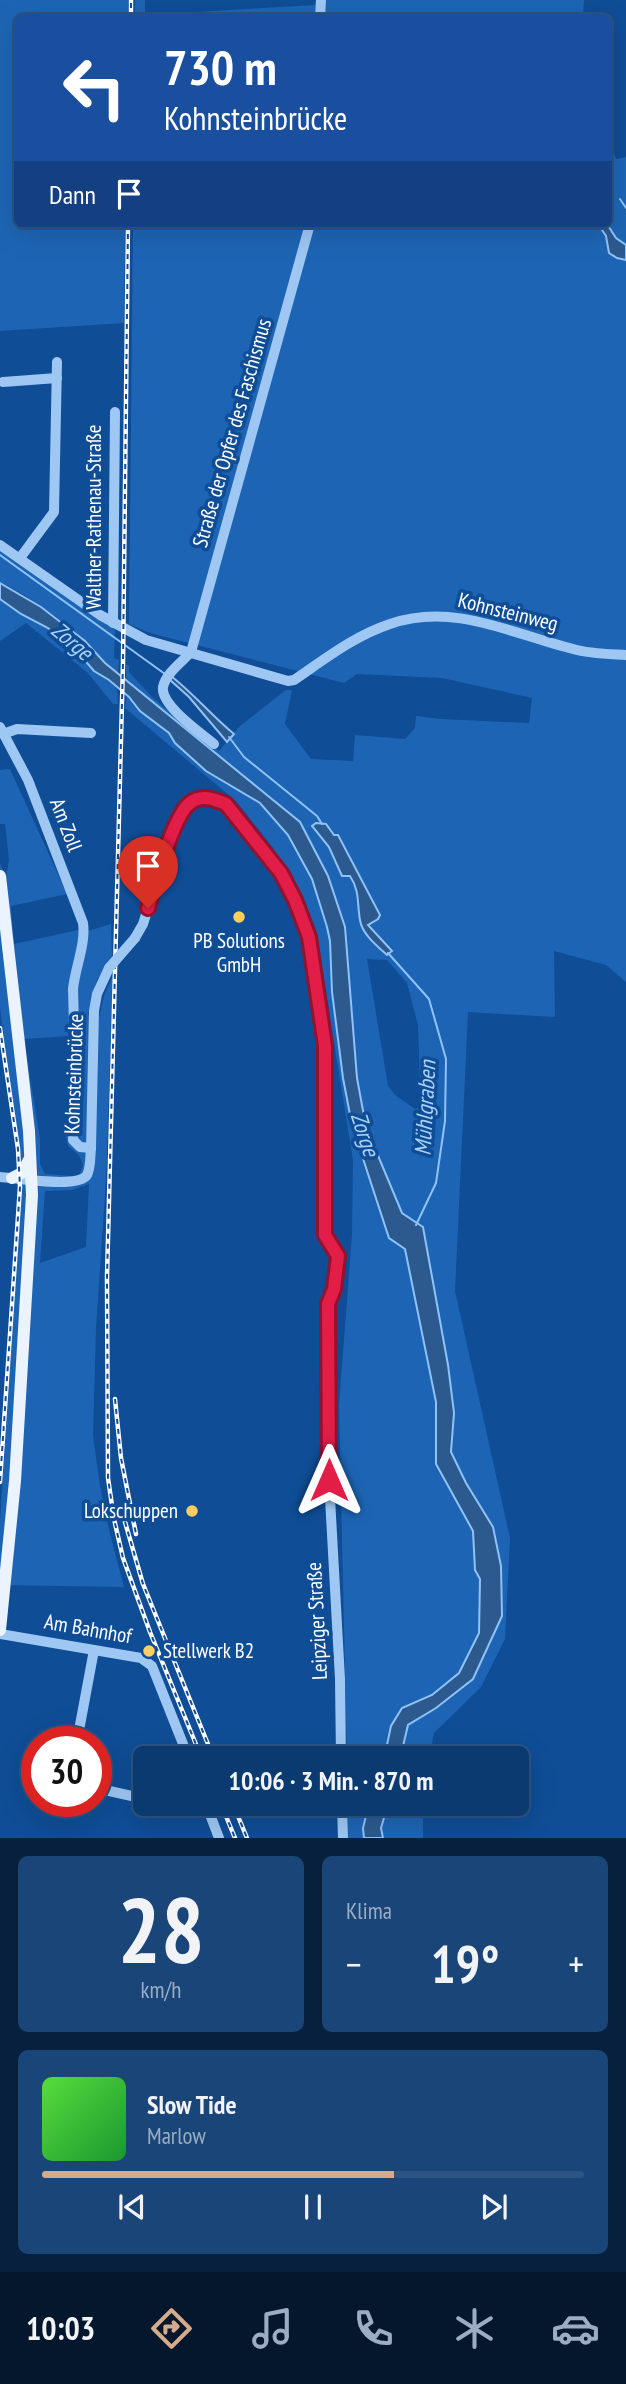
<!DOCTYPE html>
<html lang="de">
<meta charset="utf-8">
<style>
:root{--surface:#0b3a70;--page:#194578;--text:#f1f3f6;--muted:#9aadc3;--line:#2b5483;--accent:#d6ab8b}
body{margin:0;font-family:"PT Sans Narrow",sans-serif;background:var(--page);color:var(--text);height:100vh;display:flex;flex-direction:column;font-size:26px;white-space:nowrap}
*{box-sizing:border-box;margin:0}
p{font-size:23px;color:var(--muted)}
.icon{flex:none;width:38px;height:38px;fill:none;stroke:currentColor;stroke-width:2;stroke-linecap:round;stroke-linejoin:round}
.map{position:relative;height:1838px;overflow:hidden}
.details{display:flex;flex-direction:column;gap:18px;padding:18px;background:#06203e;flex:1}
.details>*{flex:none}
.banner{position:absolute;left:14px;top:14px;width:598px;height:214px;border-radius:10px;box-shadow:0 7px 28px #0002,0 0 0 2px var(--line);background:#1a4fa0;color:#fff;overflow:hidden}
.speed{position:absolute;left:21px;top:1726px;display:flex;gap:14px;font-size:35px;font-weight:700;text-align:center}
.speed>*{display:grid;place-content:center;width:91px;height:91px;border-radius:50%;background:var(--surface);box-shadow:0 7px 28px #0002,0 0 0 2px var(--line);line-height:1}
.speed .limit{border:10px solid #d22;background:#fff;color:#111}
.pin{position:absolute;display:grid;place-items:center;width:60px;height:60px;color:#fff;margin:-72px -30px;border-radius:50% 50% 50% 0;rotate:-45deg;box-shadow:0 0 7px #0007}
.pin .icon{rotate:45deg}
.me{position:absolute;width:77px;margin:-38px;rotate:0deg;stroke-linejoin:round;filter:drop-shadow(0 0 5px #0008)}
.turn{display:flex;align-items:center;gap:24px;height:147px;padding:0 35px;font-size:32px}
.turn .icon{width:91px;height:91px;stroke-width:2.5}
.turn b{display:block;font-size:49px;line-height:60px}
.then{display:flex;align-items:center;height:66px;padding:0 35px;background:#0003;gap:14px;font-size:26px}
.big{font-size:52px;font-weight:700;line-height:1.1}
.details .card{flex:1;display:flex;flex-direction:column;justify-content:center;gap:10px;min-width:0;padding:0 24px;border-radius:10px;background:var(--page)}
.details .dial{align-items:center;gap:0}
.dial b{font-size:91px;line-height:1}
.song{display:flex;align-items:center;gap:21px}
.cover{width:84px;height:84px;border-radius:10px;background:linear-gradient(135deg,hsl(110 70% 55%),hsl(130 70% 35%))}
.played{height:7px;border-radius:4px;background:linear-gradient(90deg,var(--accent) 65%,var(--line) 65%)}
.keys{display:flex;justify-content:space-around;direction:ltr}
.heat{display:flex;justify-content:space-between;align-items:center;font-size:38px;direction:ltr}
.details .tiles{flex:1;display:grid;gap:18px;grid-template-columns:1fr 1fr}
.card:last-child{grid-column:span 2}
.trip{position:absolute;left:133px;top:1746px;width:396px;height:70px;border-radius:10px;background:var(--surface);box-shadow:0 7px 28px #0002,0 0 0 2px var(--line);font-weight:700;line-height:70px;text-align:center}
.menu{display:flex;height:112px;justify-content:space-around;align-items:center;background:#04172d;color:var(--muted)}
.menu .icon{width:49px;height:49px}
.menu .current{color:var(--accent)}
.menu b{font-size:32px;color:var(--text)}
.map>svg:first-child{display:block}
</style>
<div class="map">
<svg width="626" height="1838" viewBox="0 0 626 1838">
<rect width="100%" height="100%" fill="#0f4d96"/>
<g fill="#1d65b4" fill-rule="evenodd">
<path d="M0 0H128V17L18 18V224H125L124 323 0 331Z"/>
<path d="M135 0H145V15L315 5 316 0H584L583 18H135Z"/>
<path d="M609 140 616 159 626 157V982L606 965 554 951 555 1017 468 1012 455 1291 510 1538 505 1639 481 1687 434 1733 429 1759H400L408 1725 436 1708 473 1679 502 1616 466 1483 451 1452 454 1413 448 1365 423 1227 402 1213 366 1127 357 1078 345 927 328 876 300 822 126 680V664L129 666V672L153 698 219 751 240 726 286 690H292L285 724 311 759 353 761 355 735 405 739 415 728 416 716 441 719 529 723 532 698 442 678 357 674 344 683 150 633 129 624 133 224H609ZM317 823 326 824 334 835 379 915 378 919 368 924 391 951C345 934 371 907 350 876H342L329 847 313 826ZM367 959 387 960 407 983 418 1025 420 1083 426 1106 415 1109 395 1095 388 1086Z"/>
<path d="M0 549 115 629 114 658 119 660 118 674C106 664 98 653 87 642 62 620 31 597 0 582Z"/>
<path d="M0 599 21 614 48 628 74 648 94 671 109 680 117 689 118 704H113L88 673 26 623 0 641Z"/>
<path d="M127 695 140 711 169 733 175 743 206 771 260 803 288 835 312 879 330 941 332 992 343 1078 352 1125 365 1169 405 1248 436 1402V1464L473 1531 475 1569 480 1579 479 1633 459 1673 432 1695 402 1708 391 1726 384 1759H347L339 1405 352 1235 353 1160 320 955 310 916 302 897 273 848 236 801 125 708Z"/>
<path d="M10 769 67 894 11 906 14 944 78 930 88 931 111 924 112 958 97 980 88 1015 99 1018 104 996 113 975 106 1179 96 1328 93 1435 100 1486 110 1534 124 1587 0 1585V1521L22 1185 19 1145 0 1008V863L6 878 9 860 5 824H0V770ZM69 1036 72 1105 65 1132 68 1146 79 1155 83 1164 80 1174 72 1176 45 1174 40 1164V1139L24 1039ZM89 1184 86 1247 40 1263 45 1191 72 1190Z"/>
<path d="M348 1804H369L363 1828 364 1838H348Z"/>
<path d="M388 1804H423V1838H383L381 1829Z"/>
</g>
<g fill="#2c5a8f" stroke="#8fc2f8" stroke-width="2">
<path d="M598 224H607L616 238 626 245V260L617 258 609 253 606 236Z"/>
<path d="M0 583 41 607 85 641 105 663 300 822 328 876 345 927 357 1078 366 1127 402 1213 423 1227 448 1365 454 1413 451 1452 466 1483 493 1527 501 1566 502 1616 473 1679 436 1708 408 1725 400 1759H384L391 1726 402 1708 432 1695 459 1673 479 1633 480 1579 475 1570 473 1531 436 1464V1402L405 1249 389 1238 352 1125 343 1078 332 992 330 941 327 927 312 879 288 835 260 803 206 771 175 743 169 733 140 711 129 697 109 680 94 671 74 648 48 628 21 614 0 599Z"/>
<path d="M171 676C194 694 212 716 234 734L227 742 189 697 169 679Z"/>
<path d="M316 823 326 824 334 835H338L380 915 378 919 368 925 392 951 387 955C377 946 362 934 360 920 357 904 360 891 350 876H342L329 847 312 826Z"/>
<path d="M369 1804H388L381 1828 383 1838H364L363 1828Z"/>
</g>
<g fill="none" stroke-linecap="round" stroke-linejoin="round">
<g stroke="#8fc2f8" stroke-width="2">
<path d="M620 199 626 208"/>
<path d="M0 555 165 674"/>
<path d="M229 737 244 757 317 816 322 824"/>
<path d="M388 953 429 999 446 1059 445 1121 436 1183 416 1225"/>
</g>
<g stroke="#9ec7f4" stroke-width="10">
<path d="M320 18 321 0"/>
<path d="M3 382 57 378"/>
<path d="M0 545 100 615 146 640 288 681 294 680C325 659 354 636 390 624 454 602 512 634 573 649 590 654 608 654 626 655"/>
<path d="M20 558 54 512 57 362"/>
<path d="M113 623 115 412"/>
<path d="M0 727 28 780 83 923C86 944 75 968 73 989L76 1094 73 1140 80 1147 91 1148"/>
<path d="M3 734 17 729 91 733"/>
<path d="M214 744C201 733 160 705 163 687 166 673 182 662 191 652L310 224"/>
<path d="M135 938 143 924 167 848 184 809 190 803 203 798H213L226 804C244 827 267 850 282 875 338 969 326 1128 325 1235L338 1256 334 1289 328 1304 329 1480 340 1679 341 1759"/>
<path d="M0 1177C17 1178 78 1189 87 1175 91 1167 90 1156 91 1148L94 1011 97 994 109 968"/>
<path d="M0 1634 141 1658 152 1666 189 1759"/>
<path d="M77 1741 94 1650"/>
<path d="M96 1788 145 1799"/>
<path d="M170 1804 185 1808 206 1804"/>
<path d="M206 1804 219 1838"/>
<path d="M342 1804 343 1838"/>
<path d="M44 1806 45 1801"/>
</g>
<g stroke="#ebf3ff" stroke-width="12">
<path d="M0 876 29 1131 32 1195 15 1481 0 1630"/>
<path d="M12 1178 22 1173 30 1158"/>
</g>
<defs>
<g id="rail">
<path d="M131 18V0"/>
<path d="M128 224 123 663 107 1277 108 1478 114 1519 123 1558 150 1632 202 1759"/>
<path d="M0 1028 18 1149 20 1187 0 1482"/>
<path d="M115 1399 121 1458 136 1534"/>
<path d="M125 1522 143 1584 214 1759"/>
<path d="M221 1804 235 1838"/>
<path d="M233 1804 247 1838"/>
</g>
</defs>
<use href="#rail" stroke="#fff" stroke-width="4.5"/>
<use href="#rail" stroke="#0f4d96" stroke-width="2" stroke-dasharray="5" stroke-linecap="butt"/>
<path stroke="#9ec7f4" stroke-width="10" d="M109 968 135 938"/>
</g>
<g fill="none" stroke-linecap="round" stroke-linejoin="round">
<defs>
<path id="route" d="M148 908C153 888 174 814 190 803 201 794 214 799 226 804L281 873 295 900 309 937 325 1046V1235L338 1256 334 1289 328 1304 329 1480"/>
</defs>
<use href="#route" stroke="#92132f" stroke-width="18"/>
<use href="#route" stroke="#e11d48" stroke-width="12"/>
</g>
<g fill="#ffce61" stroke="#0f4d96" stroke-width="2.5">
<circle cx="239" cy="917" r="7"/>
<circle cx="192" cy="1511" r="7"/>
<circle cx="149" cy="1651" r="7"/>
</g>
<g text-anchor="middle" stroke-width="7" stroke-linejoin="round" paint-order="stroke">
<g font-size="21" fill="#fff" stroke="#0f4d96">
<text transform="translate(232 433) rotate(-74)" y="7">Straße der Opfer des Faschismus</text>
<text transform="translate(94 517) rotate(-90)" y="7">Walther-Rathenau-Straße</text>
<text transform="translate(508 612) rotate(14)" y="7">Kohnsteinweg</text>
<text transform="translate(66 825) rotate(69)" y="7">Am Zoll</text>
<text transform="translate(74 1074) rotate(-88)" y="7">Kohnsteinbrücke</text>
<text transform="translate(317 1621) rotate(-93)" y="7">Leipziger Straße</text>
<text transform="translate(88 1629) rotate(10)" y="7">Am Bahnhof</text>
</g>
<g font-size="21" fill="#fff" stroke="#0f4d96">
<text x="239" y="948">PB Solutions<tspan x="239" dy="24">GmbH</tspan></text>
<text x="178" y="1518" text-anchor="end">Lokschuppen</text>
<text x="163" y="1658" text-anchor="start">Stellwerk B2</text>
</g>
<g font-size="23" font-style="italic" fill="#aad1fb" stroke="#0f4d96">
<text transform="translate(72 641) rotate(40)" y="8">Zorge</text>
<text transform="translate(425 1108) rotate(-87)" y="8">Mühlgraben</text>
<text transform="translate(365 1134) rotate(72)" y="8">Zorge</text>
</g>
</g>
</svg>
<div class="speed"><div class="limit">30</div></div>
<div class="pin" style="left:148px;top:908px;background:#d93025"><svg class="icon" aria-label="arrive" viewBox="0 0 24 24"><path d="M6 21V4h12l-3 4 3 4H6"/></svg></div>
<svg class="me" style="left:329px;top:1480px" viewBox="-20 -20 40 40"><path d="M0-17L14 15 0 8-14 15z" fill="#e11d48" stroke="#fff" stroke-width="4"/></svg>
<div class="trip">10:06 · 3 Min. · 870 m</div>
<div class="banner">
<div class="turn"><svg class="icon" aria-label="left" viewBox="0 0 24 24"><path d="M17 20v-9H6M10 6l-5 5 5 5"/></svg><div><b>730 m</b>Kohnsteinbrücke</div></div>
<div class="then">Dann<svg class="icon" aria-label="arrive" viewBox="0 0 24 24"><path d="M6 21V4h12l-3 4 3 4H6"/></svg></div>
</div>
</div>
<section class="details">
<div class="tiles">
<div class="card dial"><b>28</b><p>km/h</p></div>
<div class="card"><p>Klima</p>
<div class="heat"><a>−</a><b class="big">19°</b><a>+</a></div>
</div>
<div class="card">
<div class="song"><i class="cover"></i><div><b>Slow Tide</b><p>Marlow</p></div></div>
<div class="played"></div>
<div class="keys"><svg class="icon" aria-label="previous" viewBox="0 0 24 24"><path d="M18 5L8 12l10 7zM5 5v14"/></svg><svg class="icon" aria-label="pause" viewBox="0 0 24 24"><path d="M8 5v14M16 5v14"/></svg><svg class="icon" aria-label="next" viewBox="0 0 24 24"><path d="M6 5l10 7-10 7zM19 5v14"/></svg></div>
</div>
</div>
</section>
<nav class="menu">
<b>10:03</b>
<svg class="icon current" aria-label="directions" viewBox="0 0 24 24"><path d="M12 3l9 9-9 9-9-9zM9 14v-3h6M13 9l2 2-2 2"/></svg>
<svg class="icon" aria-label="music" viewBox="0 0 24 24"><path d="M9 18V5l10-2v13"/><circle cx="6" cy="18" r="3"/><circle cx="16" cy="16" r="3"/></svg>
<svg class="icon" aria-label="phone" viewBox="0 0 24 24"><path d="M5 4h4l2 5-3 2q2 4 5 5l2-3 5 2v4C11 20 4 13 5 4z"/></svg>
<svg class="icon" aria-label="climate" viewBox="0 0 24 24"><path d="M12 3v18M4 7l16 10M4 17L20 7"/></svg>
<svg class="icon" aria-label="car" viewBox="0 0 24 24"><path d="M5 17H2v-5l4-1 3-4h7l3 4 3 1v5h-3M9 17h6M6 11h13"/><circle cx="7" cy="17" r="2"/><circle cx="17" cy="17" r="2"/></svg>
</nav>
